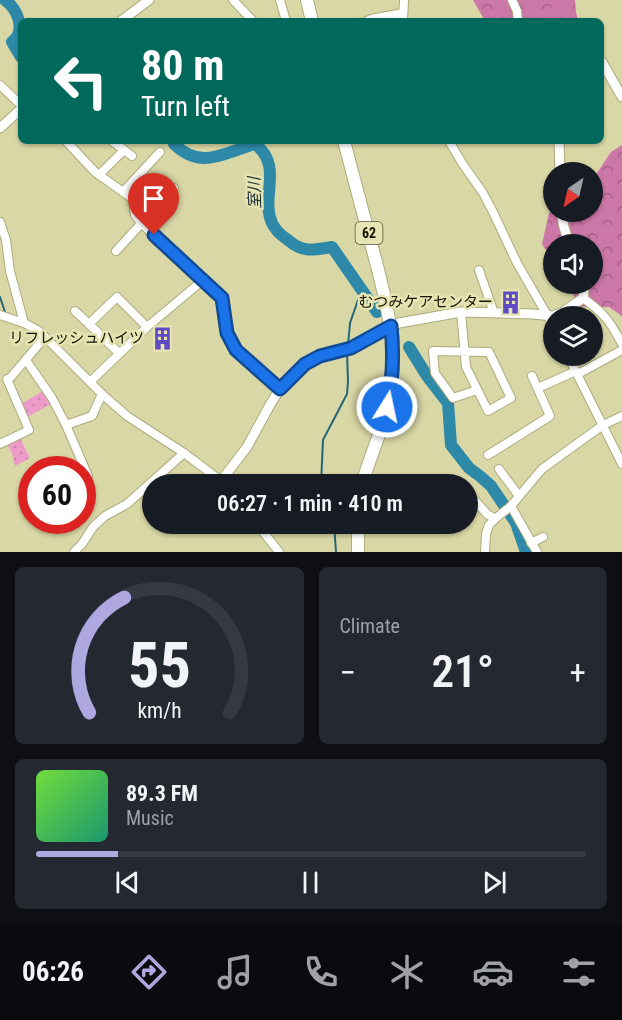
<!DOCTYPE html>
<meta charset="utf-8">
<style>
:root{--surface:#171b24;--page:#242831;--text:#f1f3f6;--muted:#9ea1a6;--line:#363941;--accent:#afa7e0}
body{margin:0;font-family:"Roboto Condensed","Noto Sans JP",sans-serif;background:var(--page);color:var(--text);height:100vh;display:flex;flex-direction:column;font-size:22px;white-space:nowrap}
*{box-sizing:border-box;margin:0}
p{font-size:20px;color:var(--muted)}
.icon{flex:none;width:33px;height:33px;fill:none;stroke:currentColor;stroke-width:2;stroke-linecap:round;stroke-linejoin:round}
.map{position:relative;height:552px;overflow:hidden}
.panel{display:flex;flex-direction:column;gap:15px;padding:15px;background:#0d0f14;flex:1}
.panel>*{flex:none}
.guide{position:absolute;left:18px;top:18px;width:586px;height:126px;border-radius:9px;box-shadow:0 2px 4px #0004;background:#00695c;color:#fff;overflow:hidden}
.needle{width:39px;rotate:214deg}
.buttons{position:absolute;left:543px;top:162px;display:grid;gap:12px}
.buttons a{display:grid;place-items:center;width:60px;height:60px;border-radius:50%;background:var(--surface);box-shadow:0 2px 4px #0004;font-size:30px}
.speed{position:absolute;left:18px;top:456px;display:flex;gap:12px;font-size:30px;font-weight:700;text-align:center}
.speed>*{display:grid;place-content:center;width:78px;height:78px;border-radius:50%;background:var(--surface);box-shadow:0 2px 4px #0004;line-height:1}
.speed .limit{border:9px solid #d22;background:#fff;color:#111}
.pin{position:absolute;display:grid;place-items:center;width:51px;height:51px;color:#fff;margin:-62px -26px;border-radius:50% 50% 50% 0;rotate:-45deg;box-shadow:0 0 6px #0007}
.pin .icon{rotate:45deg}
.me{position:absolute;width:66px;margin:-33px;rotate:10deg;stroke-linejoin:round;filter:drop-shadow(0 0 4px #0008)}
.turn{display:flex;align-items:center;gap:21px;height:126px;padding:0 24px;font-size:27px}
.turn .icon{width:78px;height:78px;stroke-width:2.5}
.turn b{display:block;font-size:42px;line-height:51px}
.big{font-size:45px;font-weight:600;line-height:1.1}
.panel .tile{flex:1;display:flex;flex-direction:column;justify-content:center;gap:9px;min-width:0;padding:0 21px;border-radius:9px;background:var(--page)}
.panel .dial{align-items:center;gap:0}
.dial svg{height:156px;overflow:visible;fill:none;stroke:var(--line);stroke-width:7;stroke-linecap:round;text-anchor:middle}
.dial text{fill:var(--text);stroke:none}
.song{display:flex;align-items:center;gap:18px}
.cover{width:72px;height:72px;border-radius:9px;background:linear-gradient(135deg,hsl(100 70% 55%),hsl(160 70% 35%))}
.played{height:6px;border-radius:3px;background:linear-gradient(90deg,var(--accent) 15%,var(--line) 15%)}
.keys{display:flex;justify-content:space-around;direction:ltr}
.heat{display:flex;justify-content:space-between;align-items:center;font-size:33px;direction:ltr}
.panel .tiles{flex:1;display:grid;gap:15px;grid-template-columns:1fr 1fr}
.tile:last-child{grid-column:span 2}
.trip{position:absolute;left:142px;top:474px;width:336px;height:60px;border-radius:30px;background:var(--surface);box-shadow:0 2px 4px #0004;font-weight:600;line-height:60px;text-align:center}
.tabs{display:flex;height:96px;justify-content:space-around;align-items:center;background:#090b0e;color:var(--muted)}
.tabs .icon{width:42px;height:42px}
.tabs .active{color:var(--accent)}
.tabs b{font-size:27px;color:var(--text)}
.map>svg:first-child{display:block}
</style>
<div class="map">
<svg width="622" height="552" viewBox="0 0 622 552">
<defs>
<pattern id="forest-crowns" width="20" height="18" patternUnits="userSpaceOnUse" patternTransform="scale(1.5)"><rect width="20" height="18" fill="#cb77a7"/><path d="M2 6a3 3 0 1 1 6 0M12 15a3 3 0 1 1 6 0" fill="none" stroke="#a46086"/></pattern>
<pattern id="park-dots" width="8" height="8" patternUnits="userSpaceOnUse" patternTransform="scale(1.5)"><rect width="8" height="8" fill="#ed9cca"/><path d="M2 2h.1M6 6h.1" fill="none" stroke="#ca86ac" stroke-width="1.8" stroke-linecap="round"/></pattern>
</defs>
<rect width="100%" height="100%" fill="#d9d7a5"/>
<g fill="url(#forest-crowns)">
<path d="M473 0H575L576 12 578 21H485Z"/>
<path d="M622 145V316L609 307H580L567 284H592V244H554L553 261 542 244 549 213 553 209 554 212H592L593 179 611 152Z"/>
</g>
<g fill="url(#park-dots)">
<path d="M43 391 51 404 27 417 21 404Z"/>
<path d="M20 438 30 458 15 466 12 453 7 444Z"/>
</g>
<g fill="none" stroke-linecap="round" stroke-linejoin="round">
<g stroke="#276676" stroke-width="2">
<path d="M0 297 5 312"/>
<path d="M348 345 350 323 359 297 363 292"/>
<path d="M321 484 323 440 347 394 348 382 347 352"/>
<path d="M334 524 336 552"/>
</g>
<g stroke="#2e89a8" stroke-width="12">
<path d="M5 0C15 7 23 22 18 35 17 38 14 40 12 42L21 57"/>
<path d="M174 141V144C202 171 224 152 255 144 284 166 260 197 272 223 275 230 282 236 288 240 303 253 313 250 332 247L377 312"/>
<path d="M409 347 427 376 448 403 451 445 469 468 481 477 491 486 516 523 526 552"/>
</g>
<defs>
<g id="minor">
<path d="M233 0 253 21"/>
<path d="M280 0 286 21"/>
<path d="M512 0 517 11 518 21"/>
<path d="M367 21 371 19 403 13"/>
<path d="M403 21 404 0"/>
<path d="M0 85 21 105"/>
<path d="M66 141 95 172 133 199 135 215 142 224 221 298 227 333 236 350 280 389"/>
<path d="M112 141 132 156"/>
<path d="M449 141 462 163 483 193 493 212 517 263 554 327"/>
<path d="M99 175 124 150"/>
<path d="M123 192 160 152"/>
<path d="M0 222 6 240 10 271 24 323"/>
<path d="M116 251 174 188"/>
<path d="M479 270 494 313"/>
<path d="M583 298C604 313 610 321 622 344"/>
<path d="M75 311 89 324"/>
<path d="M461 312 466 367 488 411 511 398 489 352 433 351 435 373 453 398 477 390"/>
<path d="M0 315 24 323 39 331 102 394 127 416 184 453 225 484"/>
<path d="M119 353 89 324 117 297 147 327"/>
<path d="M568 356 622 464"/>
<path d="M26 360 52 398 66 425 88 476 84 481"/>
<path d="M578 374 622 350"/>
<path d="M90 382 147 327 202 281"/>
<path d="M538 388 576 371"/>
<path d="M66 425 92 416 102 394"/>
<path d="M0 444 29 430 7 379 11 377 45 337"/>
<path d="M488 455 550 416 532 376"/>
<path d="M499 469 519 496"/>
<path d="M468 495 472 497 487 514 495 519"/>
<path d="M511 506 537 552"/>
<path d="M257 524 279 552"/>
<path d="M531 543 543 537"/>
<path d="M74 552 82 544 93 527 105 516 127 504 184 453"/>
<path d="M485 552 486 534 489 525 496 518 511 506 542 469 603 425 622 416"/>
</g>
<g id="tertiary">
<path d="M121 21 149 0"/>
<path d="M602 62 622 97"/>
<path d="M0 128 21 109"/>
<path d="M559 141 560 172"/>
<path d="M561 212 564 227 569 244"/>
<path d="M221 481 247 447 271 403 280 389 305 364 313 359 351 348 399 323 461 312 533 314 553 316 563 312 583 298 584 290 583 284"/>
</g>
<g id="primary">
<path d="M307 0 312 21"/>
<path d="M344 141C353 175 362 209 371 243 384 292 397 337 391 388 387 421 371 452 362 484"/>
<path d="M358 524V552"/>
</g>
</defs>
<use href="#minor" stroke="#adab7b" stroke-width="10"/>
<use href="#tertiary" stroke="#adab7b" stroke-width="11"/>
<use href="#primary" stroke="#adab7b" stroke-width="14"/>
<use href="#minor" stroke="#fff" stroke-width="8"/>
<use href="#tertiary" stroke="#fff" stroke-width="9"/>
<use href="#primary" stroke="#fff" stroke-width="12"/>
</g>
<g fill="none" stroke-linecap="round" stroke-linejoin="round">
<defs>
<path id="route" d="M154 235 222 298 227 333 236 350 280 389 305 364 320 356 351 348 391 326C394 354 393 380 387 407"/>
</defs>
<use href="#route" stroke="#114b97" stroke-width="15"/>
<use href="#route" stroke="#1a73e8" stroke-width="10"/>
</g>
<defs>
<symbol id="building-bare" viewBox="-9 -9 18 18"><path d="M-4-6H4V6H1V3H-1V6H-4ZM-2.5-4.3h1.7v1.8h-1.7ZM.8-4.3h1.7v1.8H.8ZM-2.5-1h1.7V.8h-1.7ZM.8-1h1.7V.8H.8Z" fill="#5f4bc4" stroke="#e6e4b2" stroke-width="2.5" paint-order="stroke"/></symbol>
</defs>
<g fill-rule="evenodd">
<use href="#building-bare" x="494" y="286" width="33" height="33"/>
<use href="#building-bare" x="146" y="322" width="33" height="33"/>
</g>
<g text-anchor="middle" stroke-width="5" stroke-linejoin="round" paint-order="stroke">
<rect fill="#e6e4b2" stroke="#545238" stroke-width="1.5" x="355.5" y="222" width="27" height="22" rx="4.5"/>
<g font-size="14" font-weight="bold" fill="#161403">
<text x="369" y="238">62</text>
</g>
<g font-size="15" fill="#161403" stroke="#e6e4b2" text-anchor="end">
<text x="493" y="307">むつみケアセンター</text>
<text x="144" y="343">リフレッシュハイツ</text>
</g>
<g font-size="16" font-style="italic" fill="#1a2e36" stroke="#e6e4b2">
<text transform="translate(254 193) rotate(-92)" y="6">室川</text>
</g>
</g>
</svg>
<div class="buttons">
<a><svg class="needle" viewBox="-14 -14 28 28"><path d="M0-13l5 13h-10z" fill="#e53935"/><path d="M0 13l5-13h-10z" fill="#9ea1a6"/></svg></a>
<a><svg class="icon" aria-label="sound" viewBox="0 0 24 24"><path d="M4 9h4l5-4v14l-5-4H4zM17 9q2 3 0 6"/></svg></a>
<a><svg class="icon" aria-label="layers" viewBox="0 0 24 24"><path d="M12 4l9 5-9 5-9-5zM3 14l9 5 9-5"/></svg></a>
</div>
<div class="speed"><div class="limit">60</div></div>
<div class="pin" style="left:154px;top:235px;background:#d93025"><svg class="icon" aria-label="arrive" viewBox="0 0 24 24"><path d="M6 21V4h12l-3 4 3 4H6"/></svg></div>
<svg class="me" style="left:387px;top:407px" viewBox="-20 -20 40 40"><circle r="17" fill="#1a73e8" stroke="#fff" stroke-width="3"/><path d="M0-11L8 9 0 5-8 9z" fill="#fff"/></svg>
<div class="trip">06:27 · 1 min · 410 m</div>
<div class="guide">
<div class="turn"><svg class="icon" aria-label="left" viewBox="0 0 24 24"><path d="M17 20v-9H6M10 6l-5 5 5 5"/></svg><div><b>80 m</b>Turn left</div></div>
</div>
</div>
<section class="panel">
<div class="tiles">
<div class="tile dial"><svg viewBox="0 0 100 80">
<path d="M14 69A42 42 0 1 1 86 69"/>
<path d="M14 69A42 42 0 0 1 32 10" stroke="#afa7e0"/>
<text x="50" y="56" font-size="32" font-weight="700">55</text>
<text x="50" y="72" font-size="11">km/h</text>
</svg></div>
<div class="tile"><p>Climate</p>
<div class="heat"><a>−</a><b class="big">21°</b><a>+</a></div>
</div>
<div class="tile">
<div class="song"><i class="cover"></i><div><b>89.3 FM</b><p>Music</p></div></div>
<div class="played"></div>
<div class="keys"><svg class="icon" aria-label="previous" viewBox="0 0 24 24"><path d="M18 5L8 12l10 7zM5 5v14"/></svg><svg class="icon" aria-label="pause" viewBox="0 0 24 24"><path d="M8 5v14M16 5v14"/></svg><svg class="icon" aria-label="next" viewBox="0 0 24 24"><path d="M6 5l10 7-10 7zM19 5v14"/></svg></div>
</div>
</div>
</section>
<nav class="tabs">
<b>06:26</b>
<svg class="icon active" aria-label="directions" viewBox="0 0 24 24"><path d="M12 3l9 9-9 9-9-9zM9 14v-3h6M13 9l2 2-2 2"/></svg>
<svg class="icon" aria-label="music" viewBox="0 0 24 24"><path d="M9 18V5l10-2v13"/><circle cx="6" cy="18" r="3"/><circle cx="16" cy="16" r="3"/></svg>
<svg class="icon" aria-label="phone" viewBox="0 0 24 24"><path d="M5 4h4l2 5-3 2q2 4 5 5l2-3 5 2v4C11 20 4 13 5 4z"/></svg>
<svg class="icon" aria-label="climate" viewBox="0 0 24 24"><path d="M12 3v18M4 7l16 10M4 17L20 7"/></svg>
<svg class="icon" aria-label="car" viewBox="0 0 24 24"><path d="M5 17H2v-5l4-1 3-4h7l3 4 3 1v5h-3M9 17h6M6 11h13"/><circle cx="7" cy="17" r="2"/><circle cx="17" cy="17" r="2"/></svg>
<svg class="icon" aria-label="filters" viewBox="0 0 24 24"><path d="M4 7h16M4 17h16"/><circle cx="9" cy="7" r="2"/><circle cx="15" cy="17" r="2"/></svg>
</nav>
